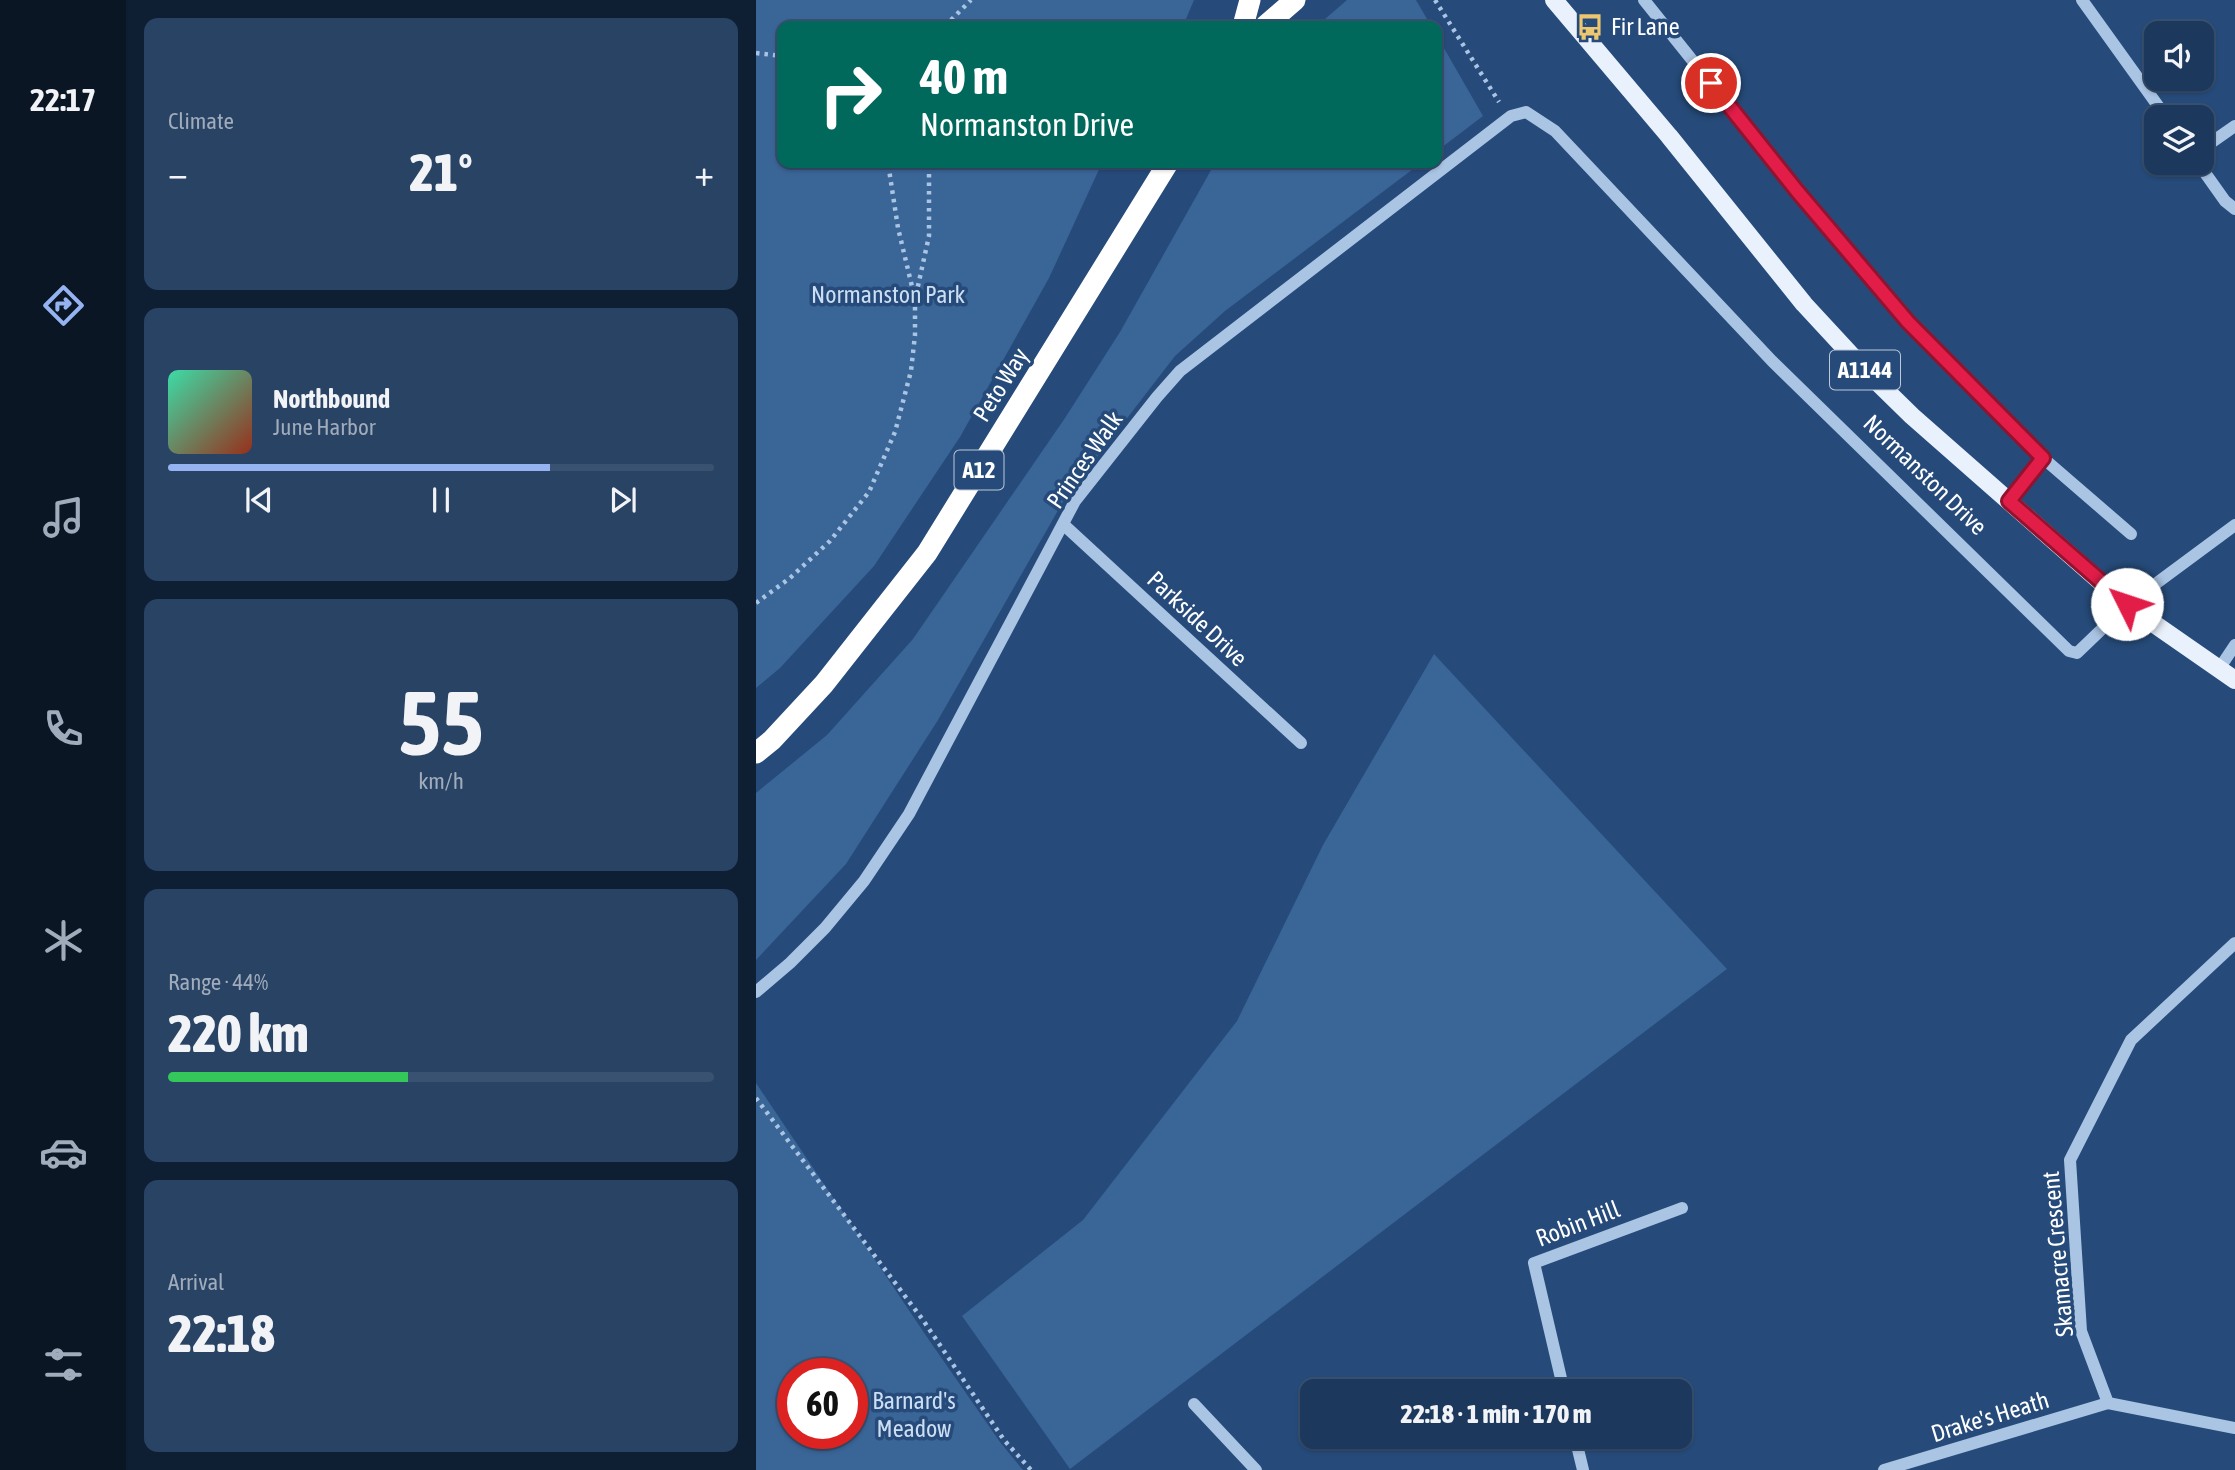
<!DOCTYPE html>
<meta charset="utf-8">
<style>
:root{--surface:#1c385c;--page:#294365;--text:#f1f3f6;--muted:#a0acbb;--line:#3a5272;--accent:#95b2f1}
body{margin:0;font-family:"Asap Condensed",sans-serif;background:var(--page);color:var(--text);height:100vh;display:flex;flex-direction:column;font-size:26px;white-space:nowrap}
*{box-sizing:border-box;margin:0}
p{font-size:23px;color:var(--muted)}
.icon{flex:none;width:38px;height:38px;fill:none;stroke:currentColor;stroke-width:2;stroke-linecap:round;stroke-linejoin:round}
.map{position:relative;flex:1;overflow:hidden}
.drawer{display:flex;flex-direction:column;gap:18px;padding:18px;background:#0f1f33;width:630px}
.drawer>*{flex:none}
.banner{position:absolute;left:21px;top:21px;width:665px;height:147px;border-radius:14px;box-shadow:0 2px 5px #0004,0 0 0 2px var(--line);background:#00695c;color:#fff;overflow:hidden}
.tools{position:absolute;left:1388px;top:21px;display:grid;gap:14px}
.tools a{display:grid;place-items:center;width:70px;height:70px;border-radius:14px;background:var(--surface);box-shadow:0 2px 5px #0004,0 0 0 2px var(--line);font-size:35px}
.speed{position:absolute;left:21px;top:1358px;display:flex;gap:14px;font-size:35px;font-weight:700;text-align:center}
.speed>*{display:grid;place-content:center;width:91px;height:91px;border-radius:50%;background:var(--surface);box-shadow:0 2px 5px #0004,0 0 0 2px var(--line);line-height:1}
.speed .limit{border:10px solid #d22;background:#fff;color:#111}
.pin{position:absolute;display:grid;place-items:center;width:60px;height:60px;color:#fff;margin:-30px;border:4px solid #fff;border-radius:50%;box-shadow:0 2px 7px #0007}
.me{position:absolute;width:77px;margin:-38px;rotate:311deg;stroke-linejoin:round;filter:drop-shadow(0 0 5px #0008)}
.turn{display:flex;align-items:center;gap:24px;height:147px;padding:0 28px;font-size:32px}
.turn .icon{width:91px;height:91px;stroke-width:2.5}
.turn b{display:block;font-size:49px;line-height:60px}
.big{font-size:52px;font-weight:800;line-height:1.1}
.drawer .card{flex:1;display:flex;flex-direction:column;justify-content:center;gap:10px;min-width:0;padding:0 24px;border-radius:14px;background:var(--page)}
.drawer .dial{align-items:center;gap:0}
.dial b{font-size:91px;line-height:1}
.song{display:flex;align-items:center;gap:21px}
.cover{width:84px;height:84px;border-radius:10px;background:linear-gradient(135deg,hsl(160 70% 55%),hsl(10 70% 35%))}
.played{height:7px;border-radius:4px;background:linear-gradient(90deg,var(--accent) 70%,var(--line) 70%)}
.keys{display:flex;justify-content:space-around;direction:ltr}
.heat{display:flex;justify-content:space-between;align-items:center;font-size:38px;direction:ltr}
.charge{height:10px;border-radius:5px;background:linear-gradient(90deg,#34c759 44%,var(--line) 0)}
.trip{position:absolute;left:544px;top:1379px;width:392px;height:70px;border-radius:14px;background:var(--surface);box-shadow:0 2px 5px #0004,0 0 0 2px var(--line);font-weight:800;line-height:70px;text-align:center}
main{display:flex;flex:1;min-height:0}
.tabs{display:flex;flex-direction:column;width:126px;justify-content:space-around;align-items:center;background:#0b1625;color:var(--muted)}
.tabs .icon{width:49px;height:49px}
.tabs .current{color:var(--accent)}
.tabs b{font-size:32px;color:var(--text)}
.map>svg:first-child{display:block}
</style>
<main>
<nav class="tabs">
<b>22:17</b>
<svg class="icon current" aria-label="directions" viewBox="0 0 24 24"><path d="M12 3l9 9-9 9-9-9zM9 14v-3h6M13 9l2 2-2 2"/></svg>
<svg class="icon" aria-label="music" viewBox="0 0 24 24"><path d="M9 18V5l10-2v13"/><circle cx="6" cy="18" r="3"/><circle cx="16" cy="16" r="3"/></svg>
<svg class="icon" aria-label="phone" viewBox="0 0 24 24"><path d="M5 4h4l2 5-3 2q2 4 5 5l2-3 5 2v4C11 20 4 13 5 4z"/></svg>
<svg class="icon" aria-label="climate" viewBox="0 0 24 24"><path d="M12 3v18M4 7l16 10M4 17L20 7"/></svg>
<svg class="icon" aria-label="car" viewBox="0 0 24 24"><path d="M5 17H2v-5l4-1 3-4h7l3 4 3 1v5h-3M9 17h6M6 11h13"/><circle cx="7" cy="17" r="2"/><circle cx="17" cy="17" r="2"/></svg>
<svg class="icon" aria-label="filters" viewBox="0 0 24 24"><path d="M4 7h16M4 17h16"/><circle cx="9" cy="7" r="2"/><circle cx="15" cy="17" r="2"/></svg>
</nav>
<section class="drawer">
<div class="card"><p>Climate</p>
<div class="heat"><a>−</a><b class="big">21°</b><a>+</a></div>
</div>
<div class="card">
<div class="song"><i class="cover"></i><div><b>Northbound</b><p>June Harbor</p></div></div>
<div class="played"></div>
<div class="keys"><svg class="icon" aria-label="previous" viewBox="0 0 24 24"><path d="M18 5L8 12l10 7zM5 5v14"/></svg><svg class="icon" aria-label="pause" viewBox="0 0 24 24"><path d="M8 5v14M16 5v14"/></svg><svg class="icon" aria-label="next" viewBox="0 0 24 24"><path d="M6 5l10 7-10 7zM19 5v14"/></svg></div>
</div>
<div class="card dial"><b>55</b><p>km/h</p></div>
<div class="card"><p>Range · 44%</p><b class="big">220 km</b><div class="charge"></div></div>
<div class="card"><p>Arrival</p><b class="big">22:18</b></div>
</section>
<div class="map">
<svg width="1479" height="1470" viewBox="0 0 1479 1470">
<rect width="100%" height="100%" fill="#264b7a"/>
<g fill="#3a6597" fill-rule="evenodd">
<path d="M0 0H438L427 26H26V163H346L293 278 204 437 118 566 24 668 0 688Z"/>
<path d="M591 0H660L675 26H561Z"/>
<path d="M681 36 727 116 681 151Z"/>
<path d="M459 163H665L469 311 419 356 308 500 182 720 90 864 0 960V793L71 735 157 639 309 418 364 332Z"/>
<path d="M678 654 971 969 314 1469 206 1316 327 1220 481 1021 567 845Z"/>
<path d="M0 1083 173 1340 244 1442 267 1470H0ZM37 1374H96V1433H37Z"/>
</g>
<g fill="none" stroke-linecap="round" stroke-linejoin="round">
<g stroke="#aac4e3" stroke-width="4.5" stroke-dasharray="3.5 5" stroke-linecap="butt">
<path d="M679 0 743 102"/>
<path d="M189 26 215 0"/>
<path d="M0 53 26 56"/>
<path d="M160 295 173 236V163"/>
<path d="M0 603 34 578 74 541 113 492 139 432 155 371 159 335V299L142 228 132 163"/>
<path d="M0 1098 167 1320 248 1440 275 1470"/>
</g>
<g stroke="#aac4e3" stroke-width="12">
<path d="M888 0 1041 191 1152 322 1287 458 1375 534"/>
<path d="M1326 0 1410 117"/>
<path d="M1446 149 1479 126"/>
<path d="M1442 163 1469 201 1479 209"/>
<path d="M1253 501 1287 458"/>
<path d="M308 525 545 743"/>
<path d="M1463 669 1479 645"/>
<path d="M1479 943 1375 1040 1314 1160 1325 1331 1352 1403 1479 1428"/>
<path d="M0 992 34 963 69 928 108 881 153 814 319 501 401 397 424 371 755 116 770 112 799 131 1016 361 1313 651 1321 653 1371 605 1479 525"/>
<path d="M808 1391 778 1263 926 1208"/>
<path d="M438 1404 500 1470"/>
<path d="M819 1437 827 1470"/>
<path d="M1128 1470 1352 1403"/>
</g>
<path stroke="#e9f1fc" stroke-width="18" d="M798 0 913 136 1048 304 1110 371 1156 416 1371 605 1479 680"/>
<g stroke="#fff" stroke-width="21">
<path d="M487 26 494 0"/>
<path d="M509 26 539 0"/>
<path d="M0 753 16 740 68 684 171 553 412 163"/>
</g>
</g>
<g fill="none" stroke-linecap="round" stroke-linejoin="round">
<defs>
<path id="route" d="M955 83 1041 191 1152 322 1287 458 1253 501 1371 604"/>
</defs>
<use href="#route" stroke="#92132f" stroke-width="18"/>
<use href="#route" stroke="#e11d48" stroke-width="12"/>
</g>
<defs>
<symbol id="bus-bare" viewBox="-9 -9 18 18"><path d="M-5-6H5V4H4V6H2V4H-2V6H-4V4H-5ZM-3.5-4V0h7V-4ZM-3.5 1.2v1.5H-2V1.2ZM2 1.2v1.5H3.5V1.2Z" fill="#ecc770" stroke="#264b7a" stroke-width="2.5" paint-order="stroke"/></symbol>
</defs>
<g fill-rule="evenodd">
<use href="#bus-bare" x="815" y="8" width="38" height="38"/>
</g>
<g text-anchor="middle" stroke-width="7" stroke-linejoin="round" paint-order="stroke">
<g fill="#264b7a" stroke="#bec9d7" stroke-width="2">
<rect x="1074" y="350.5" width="70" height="39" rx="5"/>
<rect x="198.5" y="450.5" width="49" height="39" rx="5"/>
</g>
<g font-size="23" font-weight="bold" fill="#fff">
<text x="1109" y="378">A1144</text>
<text x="223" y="478">A12</text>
</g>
<g font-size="24" fill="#fff" stroke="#264b7a" text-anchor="start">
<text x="855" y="35">Fir Lane</text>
</g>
<g font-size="24" fill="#ccdef3" stroke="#264b7a">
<text x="132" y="303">Normanston Park</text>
<text x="158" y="1409">Barnard's<tspan x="158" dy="28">Meadow</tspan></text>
</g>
<g font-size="24" fill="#fff" stroke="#264b7a">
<text transform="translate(245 385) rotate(-58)" y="8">Peto Way</text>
<text transform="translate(329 460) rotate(-55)" y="8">Princes Walk</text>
<text transform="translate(1169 475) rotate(44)" y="8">Normanston Drive</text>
<text transform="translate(441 619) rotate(43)" y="8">Parkside Drive</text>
<text transform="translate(822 1224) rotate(-21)" y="8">Robin Hill</text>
<text transform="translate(1302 1254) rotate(-95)" y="8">Skamacre Crescent</text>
<text transform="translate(1234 1417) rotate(-17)" y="8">Drake's Heath</text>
</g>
</g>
</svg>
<div class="tools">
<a><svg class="icon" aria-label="sound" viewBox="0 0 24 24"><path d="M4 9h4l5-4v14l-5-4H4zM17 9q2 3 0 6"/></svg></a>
<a><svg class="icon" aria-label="layers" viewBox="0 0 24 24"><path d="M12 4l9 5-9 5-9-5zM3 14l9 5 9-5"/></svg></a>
</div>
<div class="speed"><div class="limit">60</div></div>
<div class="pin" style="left:955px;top:83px;background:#d93025"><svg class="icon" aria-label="arrive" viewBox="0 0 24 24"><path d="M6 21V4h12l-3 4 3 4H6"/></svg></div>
<svg class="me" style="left:1371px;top:604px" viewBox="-20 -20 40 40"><circle r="19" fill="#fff"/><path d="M0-13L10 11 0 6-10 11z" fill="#e11d48"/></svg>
<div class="trip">22:18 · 1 min · 170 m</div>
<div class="banner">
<div class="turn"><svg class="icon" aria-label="right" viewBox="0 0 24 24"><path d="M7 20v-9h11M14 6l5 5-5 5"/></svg><div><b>40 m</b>Normanston Drive</div></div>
</div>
</div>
</main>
